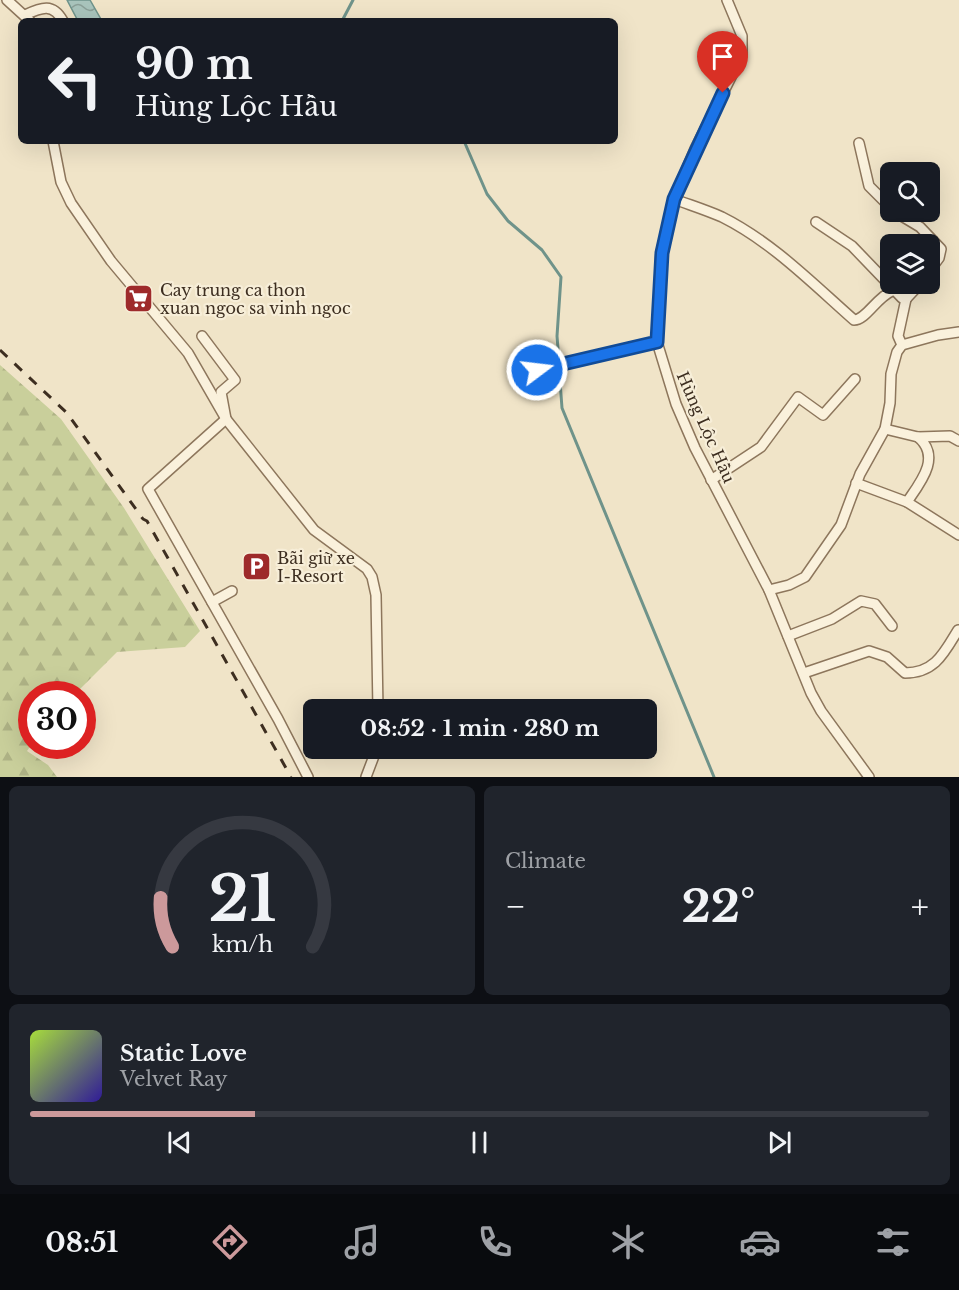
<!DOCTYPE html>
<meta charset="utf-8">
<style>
:root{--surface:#171b24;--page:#20242c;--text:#f1f3f6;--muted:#9ea1a6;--line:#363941;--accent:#cc999b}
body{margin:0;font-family:"Libre Baskerville",serif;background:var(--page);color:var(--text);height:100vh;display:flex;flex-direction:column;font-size:22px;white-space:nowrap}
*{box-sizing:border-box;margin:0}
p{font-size:20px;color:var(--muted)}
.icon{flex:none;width:33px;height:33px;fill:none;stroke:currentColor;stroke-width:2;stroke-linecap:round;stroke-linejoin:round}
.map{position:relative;height:777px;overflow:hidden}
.sheet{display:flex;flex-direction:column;gap:9px;padding:9px;background:#0d0f14;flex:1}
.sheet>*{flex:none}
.top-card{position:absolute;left:18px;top:18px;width:600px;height:126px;border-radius:9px;box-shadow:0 6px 24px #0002;background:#171b24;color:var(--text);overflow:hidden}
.fabs{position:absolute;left:880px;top:162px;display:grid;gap:12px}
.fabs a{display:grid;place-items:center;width:60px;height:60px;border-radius:9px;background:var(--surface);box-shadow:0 6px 24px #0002;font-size:30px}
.speed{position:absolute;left:18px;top:681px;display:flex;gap:12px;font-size:30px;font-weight:700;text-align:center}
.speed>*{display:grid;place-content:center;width:78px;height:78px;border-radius:50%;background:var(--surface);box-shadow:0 6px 24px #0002;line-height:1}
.speed .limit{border:9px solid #d22;background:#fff;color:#111}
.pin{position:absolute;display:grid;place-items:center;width:51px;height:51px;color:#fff;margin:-62px -26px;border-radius:50% 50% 50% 0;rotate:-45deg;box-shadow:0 0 6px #0007}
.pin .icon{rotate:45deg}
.me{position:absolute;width:66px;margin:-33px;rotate:75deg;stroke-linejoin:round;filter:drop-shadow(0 0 4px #0008)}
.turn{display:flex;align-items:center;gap:21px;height:126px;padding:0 18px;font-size:27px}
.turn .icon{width:78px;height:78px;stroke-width:2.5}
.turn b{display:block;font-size:42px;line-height:51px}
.big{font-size:45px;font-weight:700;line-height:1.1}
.sheet .widget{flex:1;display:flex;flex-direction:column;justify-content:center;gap:9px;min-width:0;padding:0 21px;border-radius:9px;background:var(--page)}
.sheet .dial{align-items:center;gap:0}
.dial svg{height:156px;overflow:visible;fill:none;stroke:var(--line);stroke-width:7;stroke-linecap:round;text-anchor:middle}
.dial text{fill:var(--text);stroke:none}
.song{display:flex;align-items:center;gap:18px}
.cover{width:72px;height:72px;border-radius:9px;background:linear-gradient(135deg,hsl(80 70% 55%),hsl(250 70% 35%))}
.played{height:6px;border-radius:3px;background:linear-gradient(90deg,var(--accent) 25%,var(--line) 25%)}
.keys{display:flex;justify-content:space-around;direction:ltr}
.heat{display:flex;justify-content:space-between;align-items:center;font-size:33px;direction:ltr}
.sheet .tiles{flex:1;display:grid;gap:9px;grid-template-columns:1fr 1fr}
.widget:last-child{grid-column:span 2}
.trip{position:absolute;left:303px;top:699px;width:354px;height:60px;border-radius:9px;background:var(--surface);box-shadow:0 6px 24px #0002;font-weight:700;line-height:60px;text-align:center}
.dock{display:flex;height:96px;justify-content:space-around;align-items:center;background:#090b0e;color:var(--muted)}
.dock .icon{width:42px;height:42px}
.dock .current{color:var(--accent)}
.dock b{font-size:27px;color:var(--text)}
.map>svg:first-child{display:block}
</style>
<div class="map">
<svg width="959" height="777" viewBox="0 0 959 777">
<defs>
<pattern id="forest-firs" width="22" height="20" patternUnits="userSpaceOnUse" patternTransform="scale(1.5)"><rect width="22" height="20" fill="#c9cf9b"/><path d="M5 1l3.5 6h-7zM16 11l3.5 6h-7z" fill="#aeb285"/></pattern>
<pattern id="water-waves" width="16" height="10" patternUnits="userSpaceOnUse" patternTransform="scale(1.5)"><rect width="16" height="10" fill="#a9c4bc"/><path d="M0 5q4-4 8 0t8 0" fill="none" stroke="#8ba098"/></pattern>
</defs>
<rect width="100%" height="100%" fill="#f0e4c8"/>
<path fill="url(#forest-firs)" d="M0 365 61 419 124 508 200 631 185 647 117 652 75 694H32L31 745 27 751 48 765 57 777H0Z"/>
<path fill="url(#water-waves)" stroke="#6f938a" stroke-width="1.5" d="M67 0H90L102 21H78Z"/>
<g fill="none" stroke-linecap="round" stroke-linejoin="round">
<g stroke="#6f938a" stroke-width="3">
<path d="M342 21 353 0"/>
<path d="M464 141 487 194 508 221 542 250 561 277 557 336 559 361"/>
<path d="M559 368 562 408 714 777"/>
</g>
<defs>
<g id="minor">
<path d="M7 0 30 21"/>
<path d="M727 0 742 36V55L695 149 674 199 661 253 657 342 676 404 695 448 769 590 811 693 821 711 869 777"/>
<path d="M25 15C42 7 53 3 63 21"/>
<path d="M53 141 61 182 71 203 111 261 188 353 226 419 314 530 367 569 372 577 376 595 378 710"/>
<path d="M859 143 869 186 891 208"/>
<path d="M674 199C690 205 706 210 722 217 772 242 812 283 854 320 866 320 876 298 892 291"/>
<path d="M895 212 920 227 941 249 939 258 930 270"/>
<path d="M816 222 852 246 902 298 906 299 920 284"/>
<path d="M202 336 235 380 221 392 226 419 148 489 278 719 308 777"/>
<path d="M902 345 898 336 906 299"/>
<path d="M536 370 657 342"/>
<path d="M885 429 918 437 950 436 959 441"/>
<path d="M711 480 761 447 798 397 823 415 855 379"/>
<path d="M856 483 907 502 959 535"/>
<path d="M907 502C920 483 942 457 918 437"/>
<path d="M769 590 789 585 805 577 841 525 860 474 885 429 890 403 891 374 897 352 902 345 938 335 959 332"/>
<path d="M212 602 232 591"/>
<path d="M788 636 832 619 861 601 875 604 892 626"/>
<path d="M804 673 869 651 887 657 905 673C935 673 944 653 958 630"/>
<path d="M366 777 377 748"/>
</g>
</defs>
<use href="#minor" stroke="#8d765c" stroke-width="12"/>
<use href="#minor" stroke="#faf1dc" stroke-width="9"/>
<path stroke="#3d2e20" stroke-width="3" stroke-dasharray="10 10" stroke-linecap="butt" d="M0 350 67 413 143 519 147 521 291 777"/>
</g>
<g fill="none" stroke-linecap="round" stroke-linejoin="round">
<defs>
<path id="route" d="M537 370 657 342 662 253 674 199 723 93"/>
</defs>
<use href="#route" stroke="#114b97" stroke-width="15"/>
<use href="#route" stroke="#1a73e8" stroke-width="10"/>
</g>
<defs>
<symbol id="supermarket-square" viewBox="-11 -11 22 22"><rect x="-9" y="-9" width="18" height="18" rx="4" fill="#9e2a2b" stroke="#f7eed8"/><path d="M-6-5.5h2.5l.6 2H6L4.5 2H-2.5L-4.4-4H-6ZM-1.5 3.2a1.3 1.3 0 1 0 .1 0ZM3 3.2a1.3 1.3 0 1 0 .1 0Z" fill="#fff"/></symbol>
<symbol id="parking-square" viewBox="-11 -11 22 22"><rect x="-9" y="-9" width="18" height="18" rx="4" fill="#9e2a2b" stroke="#f7eed8"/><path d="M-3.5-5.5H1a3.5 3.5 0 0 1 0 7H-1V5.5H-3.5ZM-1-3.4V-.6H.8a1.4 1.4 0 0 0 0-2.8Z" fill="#fff"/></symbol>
</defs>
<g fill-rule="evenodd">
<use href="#supermarket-square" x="122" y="282" width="33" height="33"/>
<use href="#parking-square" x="240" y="550" width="33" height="33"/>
</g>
<g text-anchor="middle" stroke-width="4.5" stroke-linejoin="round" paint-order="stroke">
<g font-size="16" fill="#3d2e20" stroke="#f7eed8" text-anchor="start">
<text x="160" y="296">Cay trung ca thon<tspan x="160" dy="18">xuan ngoc sa vinh ngoc</tspan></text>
<text x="277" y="564">Bãi giữ xe<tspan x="277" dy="18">I-Resort</tspan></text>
</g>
<g font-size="16" fill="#3d2e20" stroke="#f7eed8">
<text transform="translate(706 427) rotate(66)" y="6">Hùng Lộc Hầu</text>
</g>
</g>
</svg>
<div class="fabs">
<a><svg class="icon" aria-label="search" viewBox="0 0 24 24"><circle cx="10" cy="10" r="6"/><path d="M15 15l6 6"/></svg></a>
<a><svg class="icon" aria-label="layers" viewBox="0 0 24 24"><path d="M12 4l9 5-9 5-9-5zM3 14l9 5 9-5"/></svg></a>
</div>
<div class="speed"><div class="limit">30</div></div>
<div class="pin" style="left:723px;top:93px;background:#d93025"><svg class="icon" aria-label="arrive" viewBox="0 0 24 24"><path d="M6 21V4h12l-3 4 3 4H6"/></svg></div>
<svg class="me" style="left:537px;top:370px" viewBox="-20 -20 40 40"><circle r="17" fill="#1a73e8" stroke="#fff" stroke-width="3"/><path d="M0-11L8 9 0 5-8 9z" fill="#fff"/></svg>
<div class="trip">08:52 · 1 min · 280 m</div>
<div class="top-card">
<div class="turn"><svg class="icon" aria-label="left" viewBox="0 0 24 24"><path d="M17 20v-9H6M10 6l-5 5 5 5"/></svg><div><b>90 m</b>Hùng Lộc Hầu</div></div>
</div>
</div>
<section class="sheet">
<div class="tiles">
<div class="widget dial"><svg viewBox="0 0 100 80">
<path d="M14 69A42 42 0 1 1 86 69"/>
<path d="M14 69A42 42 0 0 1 8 44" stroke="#cc999b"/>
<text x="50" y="56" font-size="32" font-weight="700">21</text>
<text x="50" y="72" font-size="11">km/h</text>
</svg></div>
<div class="widget"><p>Climate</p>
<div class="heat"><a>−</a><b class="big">22°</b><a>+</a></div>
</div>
<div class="widget">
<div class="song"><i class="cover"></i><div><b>Static Love</b><p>Velvet Ray</p></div></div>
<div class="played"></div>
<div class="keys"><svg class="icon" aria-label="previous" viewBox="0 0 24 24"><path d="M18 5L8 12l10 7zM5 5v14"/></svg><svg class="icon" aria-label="pause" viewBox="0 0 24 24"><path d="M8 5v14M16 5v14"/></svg><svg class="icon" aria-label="next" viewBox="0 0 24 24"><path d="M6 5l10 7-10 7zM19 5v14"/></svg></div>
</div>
</div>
</section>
<nav class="dock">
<b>08:51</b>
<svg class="icon current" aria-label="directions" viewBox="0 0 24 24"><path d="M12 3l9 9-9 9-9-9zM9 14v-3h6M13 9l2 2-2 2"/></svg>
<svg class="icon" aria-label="music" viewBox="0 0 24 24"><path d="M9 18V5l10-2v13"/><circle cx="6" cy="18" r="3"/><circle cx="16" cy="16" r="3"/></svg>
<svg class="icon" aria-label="phone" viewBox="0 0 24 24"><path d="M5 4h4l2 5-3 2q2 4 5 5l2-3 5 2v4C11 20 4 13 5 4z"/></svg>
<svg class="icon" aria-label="climate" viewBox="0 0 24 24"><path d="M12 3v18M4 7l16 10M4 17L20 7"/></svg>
<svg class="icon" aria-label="car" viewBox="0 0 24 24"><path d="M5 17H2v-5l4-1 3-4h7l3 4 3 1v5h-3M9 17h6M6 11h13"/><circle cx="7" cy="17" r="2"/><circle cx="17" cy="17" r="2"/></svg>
<svg class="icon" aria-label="filters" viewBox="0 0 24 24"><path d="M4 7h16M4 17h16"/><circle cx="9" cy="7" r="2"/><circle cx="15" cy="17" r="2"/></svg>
</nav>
